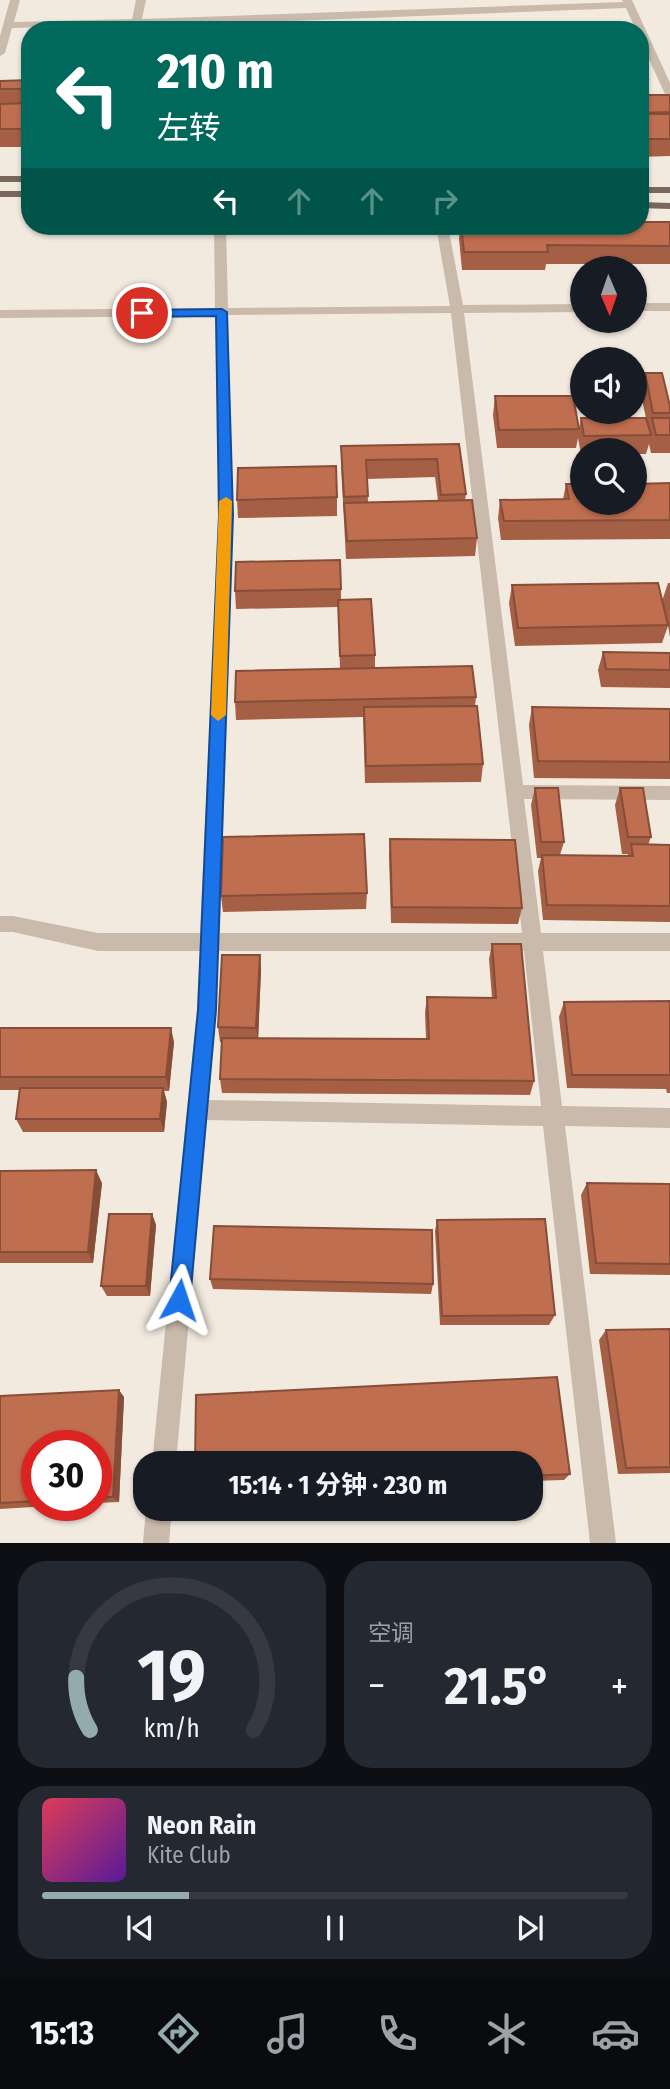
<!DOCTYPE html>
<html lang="zh">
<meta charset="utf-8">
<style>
:root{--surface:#171b24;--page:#242831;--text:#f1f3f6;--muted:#9ea1a6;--line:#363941;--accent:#94abae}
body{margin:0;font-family:"Fira Sans Condensed","Noto Sans SC",sans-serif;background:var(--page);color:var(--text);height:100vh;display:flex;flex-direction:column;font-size:26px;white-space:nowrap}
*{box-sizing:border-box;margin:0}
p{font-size:23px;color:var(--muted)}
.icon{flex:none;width:38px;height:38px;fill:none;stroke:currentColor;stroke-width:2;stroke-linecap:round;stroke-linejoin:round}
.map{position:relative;height:1543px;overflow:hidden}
.side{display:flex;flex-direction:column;gap:18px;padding:18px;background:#0d0f14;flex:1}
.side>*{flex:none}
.hud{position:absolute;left:21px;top:21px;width:628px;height:214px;border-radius:28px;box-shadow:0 2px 5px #0004;background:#00695c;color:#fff;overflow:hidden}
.needle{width:46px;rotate:178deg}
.fabs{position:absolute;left:570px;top:256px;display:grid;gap:14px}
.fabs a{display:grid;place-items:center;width:77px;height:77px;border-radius:50%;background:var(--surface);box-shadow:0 2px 5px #0004;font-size:35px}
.speed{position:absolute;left:21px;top:1430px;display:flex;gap:14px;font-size:35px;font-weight:700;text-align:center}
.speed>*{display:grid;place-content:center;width:91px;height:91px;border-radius:50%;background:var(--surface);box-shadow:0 2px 5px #0004;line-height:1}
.speed .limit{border:10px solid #d22;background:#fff;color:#111}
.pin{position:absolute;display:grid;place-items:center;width:60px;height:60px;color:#fff;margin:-30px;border:4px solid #fff;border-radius:50%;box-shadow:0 2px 7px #0007}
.me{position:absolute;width:77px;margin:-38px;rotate:5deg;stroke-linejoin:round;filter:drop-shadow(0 0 5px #0008)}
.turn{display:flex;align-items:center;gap:24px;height:147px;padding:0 21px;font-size:32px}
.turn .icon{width:91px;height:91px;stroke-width:2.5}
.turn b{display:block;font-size:49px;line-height:60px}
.lanes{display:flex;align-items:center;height:66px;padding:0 21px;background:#0003;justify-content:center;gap:35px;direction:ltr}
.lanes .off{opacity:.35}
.big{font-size:52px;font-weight:700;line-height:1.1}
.side .widget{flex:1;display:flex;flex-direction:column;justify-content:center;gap:10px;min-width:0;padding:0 24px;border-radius:28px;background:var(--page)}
.side .dial{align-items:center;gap:0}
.dial svg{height:182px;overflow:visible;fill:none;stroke:var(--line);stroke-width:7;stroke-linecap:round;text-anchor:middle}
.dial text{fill:var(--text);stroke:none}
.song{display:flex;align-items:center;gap:21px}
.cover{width:84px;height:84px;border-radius:10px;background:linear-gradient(135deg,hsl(350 70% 55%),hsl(270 70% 35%))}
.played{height:7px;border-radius:4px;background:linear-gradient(90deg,var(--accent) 25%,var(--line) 25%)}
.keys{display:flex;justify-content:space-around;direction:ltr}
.heat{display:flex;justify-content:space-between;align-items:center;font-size:38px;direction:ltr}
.side .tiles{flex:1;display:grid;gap:18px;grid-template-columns:1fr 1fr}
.widget:last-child{grid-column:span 2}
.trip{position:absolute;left:133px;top:1451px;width:410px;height:70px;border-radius:28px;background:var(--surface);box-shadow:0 2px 5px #0004;font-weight:700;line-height:70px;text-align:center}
.dock{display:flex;height:112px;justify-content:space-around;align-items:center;background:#090b0e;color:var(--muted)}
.dock .icon{width:49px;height:49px}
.dock .selected{color:var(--accent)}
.dock b{font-size:32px;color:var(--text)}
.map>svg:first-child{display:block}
</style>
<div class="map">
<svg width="670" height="1543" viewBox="0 0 670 1543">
<rect width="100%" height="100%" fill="#f2eadf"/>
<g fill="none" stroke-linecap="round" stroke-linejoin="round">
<g fill="#c9baac" fill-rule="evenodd">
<path d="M10 0H20L14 22 132 19 136 0H146L142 19 623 2 622 0H632L670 83V97L665 94 640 40V30H636L626 8 292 21 12 28 5 53 0 56V36Z"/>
<path d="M214 226H226L228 308 450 306 436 226H448L463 305 583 304V312L464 313 523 785 670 786V800L524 799 541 933H670V951H543L562 1106 670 1108V1128L565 1126 616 1543H590L543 1126 207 1120 176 1463H152L197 1010 200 951H98L13 932H0V916H13L98 933H200L219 515 216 316 0 318V310L215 308ZM451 313 522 933H220L233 515 228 315ZM219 951H524L541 1106 209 1100Z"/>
<rect x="635" y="303" width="35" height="8"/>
<path d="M146 1508H172L169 1543H143Z"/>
</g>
<g fill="#79675c" fill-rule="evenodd">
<rect x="0" y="176" width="30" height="6"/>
<rect x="640" y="187" width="30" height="6"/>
<rect x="0" y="191" width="30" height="6"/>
<path d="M640 202 670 203V209L640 208Z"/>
</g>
</g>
<g fill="#a45f45" fill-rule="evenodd">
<path d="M30 80V147H0V81Z"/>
<path d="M640 95H670V156L640 157Z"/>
<path d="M670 222V264H546L545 270H462L459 239 460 226H640Z"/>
<path d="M645 373 670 413V453H651L649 444 646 454H635V450H583V454H581L578 438 576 448H497L493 415 495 396 579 428 581 418H646L640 391Z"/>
<path d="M459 444 466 494 465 500 477 538 475 556 346 559 341 465V446ZM435 477 438 501 368 502 367 479Z"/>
<path d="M670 483V539L501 540 498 518 500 500 563 499 566 484Z"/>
<path d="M337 497V516L238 518 237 500Z"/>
<path d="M668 583H670V637L668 626 662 643 515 646 509 603 512 585 662 601Z"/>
<path d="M341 589V600L375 655V668L476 697 475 706 483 764 481 782 365 783 363 717 236 720 235 702 340 669 338 607 236 609 235 591Z"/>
<path d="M603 652 670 653V688L601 687 598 670Z"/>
<path d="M532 707 670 709V779L534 778 529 725Z"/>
<path d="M535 788 564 842 560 855 627 856 628 854H622L615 805 620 788 651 837 648 845H670V922L543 920 538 871 541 858H537L531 805Z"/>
<path d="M390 839 522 908 518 924 391 923 389 856Z"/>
<path d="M367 893 366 909 223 912 221 896Z"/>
<path d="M492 944 534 1081 530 1095 222 1093 220 1079 222 1042H220L218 1027 260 955 261 970 258 1038 426 1039 425 1012 427 997 492 998 489 959Z"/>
<path d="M670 1001V1093H667L666 1089 567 1088 559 1017 564 1002Z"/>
<path d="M0 1028 174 1042 169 1091H164L167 1102 164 1132H23L16 1119 20 1090H0Z"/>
<path d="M0 1171 102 1183 93 1263H0Z"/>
<path d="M587 1183 670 1184V1275L590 1274 581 1195Z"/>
<path d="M152 1214 156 1225 150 1296H107L101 1286Z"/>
<path d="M437 1220 555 1315 549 1325H440L435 1231Z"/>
<path d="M210 1279 433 1284 431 1294 213 1289Z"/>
<path d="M670 1329V1473L618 1474 599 1340 606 1330Z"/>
<path d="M0 1396 124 1397 119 1502 96 1503V1446H37V1505H65L0 1509Z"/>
<path d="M530 1463 570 1474 564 1480 530 1481Z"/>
</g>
<g fill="#864d38">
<path d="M260 955 261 970 258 1042 256 1028Z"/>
<path d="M171 1028 174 1042 169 1091 166 1077Z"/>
<path d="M163 1088 167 1102 164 1132 160 1119Z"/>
<path d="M96 1170 102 1183 93 1263 88 1252Z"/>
<path d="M152 1214 156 1225 150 1296 146 1286Z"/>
<path d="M119 1390 124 1397 119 1502 113 1497Z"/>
</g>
<g fill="#bf6e50" stroke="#864d38" stroke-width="2">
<path d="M30 80V89H0V81Z"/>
<path d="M640 95H670V112L640 113Z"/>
<path d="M30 103V129H0V104Z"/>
<rect x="640" y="114" width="30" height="25"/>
<path d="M640 222H670V246L547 245 548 252H464L461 226H640Z"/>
<path d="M645 373H662L670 406V413H653Z"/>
<path d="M495 396H573L579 429 499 430Z"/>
<path d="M581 418H646L651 435 584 436Z"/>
<path d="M652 418H670V435H656Z"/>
<path d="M459 444 466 494 441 495 437 459 366 460 368 496 344 497 341 446Z"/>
<path d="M336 466 337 497 237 500 238 468Z"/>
<path d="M670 483V520L504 521 500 500 569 499 566 484H583V502H635V484Z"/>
<path d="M472 500 477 538 347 541 344 503Z"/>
<path d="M340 560 341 589 235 591 236 562Z"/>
<path d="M658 583 668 625 518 628 512 585Z"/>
<path d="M371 599 375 655 340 656 338 600Z"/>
<path d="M603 652 670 653V670L606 669Z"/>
<path d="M472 666 476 697 235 702 236 671Z"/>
<path d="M477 706 483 764 366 766 364 707Z"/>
<path d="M532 707 670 709V762L538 761Z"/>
<path d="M535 788H558L564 842H541Z"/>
<path d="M620 788H643L651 837H628Z"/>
<path d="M364 834 367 893 221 896 223 837Z"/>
<path d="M390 839 515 840 522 908 392 907Z"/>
<path d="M631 844 670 845V906L547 905 542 855 633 856Z"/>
<path d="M492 944H521L534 1081 220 1079 222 1038 429 1039 427 997 496 998Z"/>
<path d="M222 955H260L256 1028 218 1027Z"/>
<path d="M670 1001V1075H572L564 1002Z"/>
<path d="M0 1028H171L166 1077H0Z"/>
<path d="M20 1088H163L160 1119H16Z"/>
<path d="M96 1170 88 1252H0V1171Z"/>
<path d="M587 1183 670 1184V1264L596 1263Z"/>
<path d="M109 1214H152L146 1286H101Z"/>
<path d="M545 1219 555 1315 442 1316 437 1220Z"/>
<path d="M214 1226 432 1230 433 1284 210 1279Z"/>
<path d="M670 1329V1467L626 1468 606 1330Z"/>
<path d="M557 1377 570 1474 530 1476V1463H195L196 1395Z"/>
<path d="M119 1390 113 1497H96V1446H37V1501L0 1503V1396Z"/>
</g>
<path fill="#1a73e8" stroke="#114b97" stroke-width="2" d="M222 309 227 312 233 515 216 1010 190 1300 186 1308 179 1311 172 1308 169 1300 198 1010 219 515 216 316 142 317 136 313 142 310Z"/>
<path fill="#f59e0b" d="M226 497 232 501 226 715 218 721 211 715 219 501Z"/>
</svg>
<div class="fabs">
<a><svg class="needle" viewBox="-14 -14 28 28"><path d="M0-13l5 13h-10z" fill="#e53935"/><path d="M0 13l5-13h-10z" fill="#9ea1a6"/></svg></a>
<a><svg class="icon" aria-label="sound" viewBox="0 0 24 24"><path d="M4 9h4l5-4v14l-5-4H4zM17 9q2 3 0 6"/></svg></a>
<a><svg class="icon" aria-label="search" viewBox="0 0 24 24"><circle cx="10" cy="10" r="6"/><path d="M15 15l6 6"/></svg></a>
</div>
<div class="speed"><div class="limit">30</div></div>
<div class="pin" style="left:142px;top:313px;background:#d93025"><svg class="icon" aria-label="arrive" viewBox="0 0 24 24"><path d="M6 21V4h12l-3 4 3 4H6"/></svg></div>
<svg class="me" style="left:179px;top:1300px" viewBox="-20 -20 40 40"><path d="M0-17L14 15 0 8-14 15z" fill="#1a73e8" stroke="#fff" stroke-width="4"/></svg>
<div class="trip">15:14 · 1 分钟 · 230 m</div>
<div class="hud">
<div class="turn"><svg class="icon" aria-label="left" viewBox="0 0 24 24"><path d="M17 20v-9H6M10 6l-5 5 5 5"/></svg><div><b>210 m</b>左转</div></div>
<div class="lanes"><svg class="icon" aria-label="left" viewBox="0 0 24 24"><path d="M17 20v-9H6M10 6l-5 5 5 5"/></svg><svg class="icon off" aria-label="ahead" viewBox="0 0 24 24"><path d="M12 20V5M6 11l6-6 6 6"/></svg><svg class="icon off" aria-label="ahead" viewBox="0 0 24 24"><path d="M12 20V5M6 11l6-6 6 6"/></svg><svg class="icon off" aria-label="right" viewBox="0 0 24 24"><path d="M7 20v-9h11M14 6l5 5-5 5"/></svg></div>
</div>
</div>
<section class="side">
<div class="tiles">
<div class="widget dial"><svg viewBox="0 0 100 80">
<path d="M14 69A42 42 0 1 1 86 69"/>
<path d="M14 69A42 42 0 0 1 8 46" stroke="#94abae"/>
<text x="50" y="56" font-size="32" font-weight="700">19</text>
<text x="50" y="72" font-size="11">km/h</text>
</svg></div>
<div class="widget"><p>空调</p>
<div class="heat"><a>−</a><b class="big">21.5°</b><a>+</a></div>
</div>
<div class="widget">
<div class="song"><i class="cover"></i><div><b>Neon Rain</b><p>Kite Club</p></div></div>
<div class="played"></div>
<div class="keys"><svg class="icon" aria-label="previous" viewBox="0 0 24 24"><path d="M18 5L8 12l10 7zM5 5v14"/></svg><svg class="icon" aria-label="pause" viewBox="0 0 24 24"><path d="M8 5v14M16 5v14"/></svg><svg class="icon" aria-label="next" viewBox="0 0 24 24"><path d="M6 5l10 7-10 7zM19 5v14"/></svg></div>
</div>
</div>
</section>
<nav class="dock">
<b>15:13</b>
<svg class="icon selected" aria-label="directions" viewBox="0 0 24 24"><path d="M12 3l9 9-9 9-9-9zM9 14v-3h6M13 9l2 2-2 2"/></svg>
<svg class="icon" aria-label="music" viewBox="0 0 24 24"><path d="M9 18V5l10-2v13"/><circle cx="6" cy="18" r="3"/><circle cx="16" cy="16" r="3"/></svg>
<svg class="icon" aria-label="phone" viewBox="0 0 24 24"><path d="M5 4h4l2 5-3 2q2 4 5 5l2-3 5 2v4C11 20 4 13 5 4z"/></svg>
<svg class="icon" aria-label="climate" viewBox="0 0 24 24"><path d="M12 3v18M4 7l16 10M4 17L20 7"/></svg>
<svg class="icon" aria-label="car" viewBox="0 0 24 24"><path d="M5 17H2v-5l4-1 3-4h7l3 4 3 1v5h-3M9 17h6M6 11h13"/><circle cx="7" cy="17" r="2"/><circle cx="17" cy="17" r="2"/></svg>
</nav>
